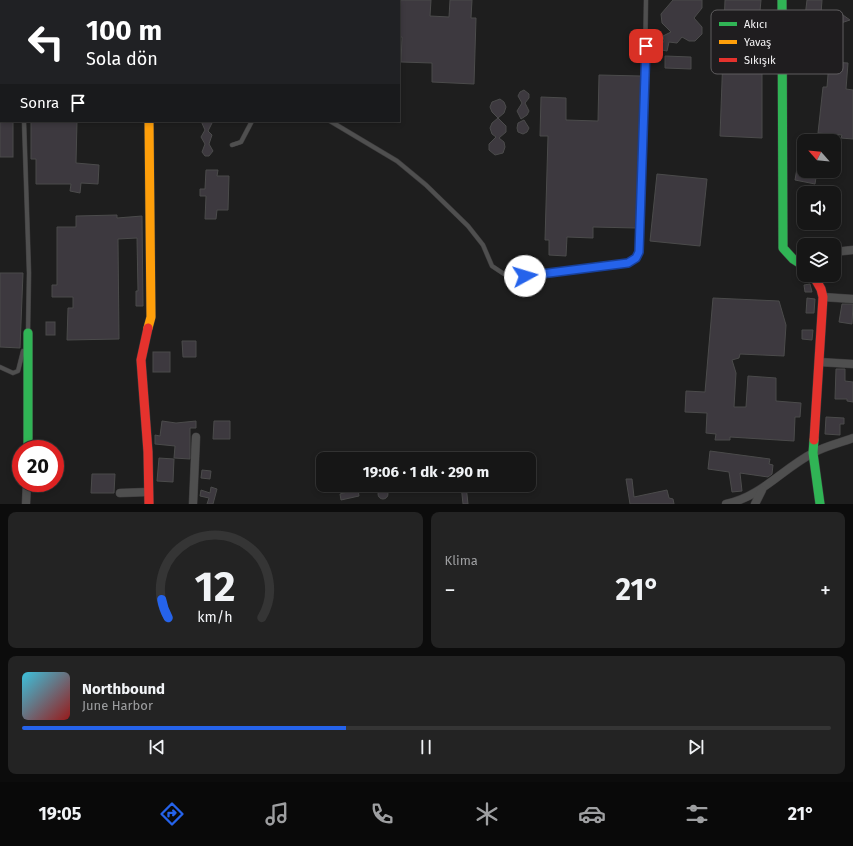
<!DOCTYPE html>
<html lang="tr">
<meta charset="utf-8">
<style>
:root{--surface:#161616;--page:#232323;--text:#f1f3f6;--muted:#9e9fa1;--line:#353535;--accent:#2563eb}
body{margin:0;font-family:"Fira Sans",sans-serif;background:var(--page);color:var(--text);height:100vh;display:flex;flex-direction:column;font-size:15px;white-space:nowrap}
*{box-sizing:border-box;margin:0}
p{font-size:13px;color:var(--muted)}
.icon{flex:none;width:22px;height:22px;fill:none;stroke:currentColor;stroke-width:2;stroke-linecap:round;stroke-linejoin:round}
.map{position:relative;height:504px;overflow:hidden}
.drawer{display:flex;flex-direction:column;gap:8px;padding:8px;background:#0c0c0c;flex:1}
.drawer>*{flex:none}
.banner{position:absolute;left:0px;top:0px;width:400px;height:122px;box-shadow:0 2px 6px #0003,0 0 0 1px var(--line);background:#202124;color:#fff;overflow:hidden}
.needle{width:26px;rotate:297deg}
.tools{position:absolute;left:797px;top:134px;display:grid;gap:8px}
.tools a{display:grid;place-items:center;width:44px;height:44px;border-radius:8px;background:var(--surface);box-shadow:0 2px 6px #0003,0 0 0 1px var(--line);font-size:20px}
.speed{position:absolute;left:12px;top:440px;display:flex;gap:8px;font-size:20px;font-weight:700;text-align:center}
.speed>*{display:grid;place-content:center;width:52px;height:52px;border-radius:50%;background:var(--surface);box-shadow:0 2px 6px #0003,0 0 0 1px var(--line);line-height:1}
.speed .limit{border:6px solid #d22;background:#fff;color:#111}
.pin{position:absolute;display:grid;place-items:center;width:34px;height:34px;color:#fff;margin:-17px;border-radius:8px;box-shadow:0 2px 6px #0006}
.me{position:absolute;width:44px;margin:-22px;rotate:84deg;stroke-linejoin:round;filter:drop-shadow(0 0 3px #0008)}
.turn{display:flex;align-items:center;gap:14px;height:84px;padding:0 20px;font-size:18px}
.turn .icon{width:52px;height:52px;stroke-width:2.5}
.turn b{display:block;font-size:28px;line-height:34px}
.then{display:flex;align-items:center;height:38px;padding:0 20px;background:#0003;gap:8px;font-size:15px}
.big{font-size:30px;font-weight:700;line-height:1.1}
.drawer .tile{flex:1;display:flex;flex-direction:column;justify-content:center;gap:6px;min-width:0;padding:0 14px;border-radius:8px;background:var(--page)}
.drawer .dial{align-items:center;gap:0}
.dial svg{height:104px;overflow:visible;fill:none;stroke:var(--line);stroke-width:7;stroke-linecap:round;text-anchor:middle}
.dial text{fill:var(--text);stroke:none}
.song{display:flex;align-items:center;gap:12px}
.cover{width:48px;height:48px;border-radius:6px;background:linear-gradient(135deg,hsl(190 70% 55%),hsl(0 70% 35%))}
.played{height:4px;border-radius:2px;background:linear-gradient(90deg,var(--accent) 40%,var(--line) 40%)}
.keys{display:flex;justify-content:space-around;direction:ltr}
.heat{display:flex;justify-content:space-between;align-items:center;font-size:22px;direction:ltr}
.drawer .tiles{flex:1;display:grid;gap:8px;grid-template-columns:1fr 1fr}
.tile:last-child{grid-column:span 2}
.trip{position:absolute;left:316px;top:452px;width:220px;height:40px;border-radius:8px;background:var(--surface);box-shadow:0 2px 6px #0003,0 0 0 1px var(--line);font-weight:700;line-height:40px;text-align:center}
.tab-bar{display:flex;height:64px;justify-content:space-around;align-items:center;background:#090909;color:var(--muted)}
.tab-bar .icon{width:28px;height:28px}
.tab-bar .active{color:var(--accent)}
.tab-bar b{font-size:18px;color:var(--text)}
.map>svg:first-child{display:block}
</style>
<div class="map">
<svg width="853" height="504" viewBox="0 0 853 504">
<rect width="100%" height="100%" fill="#1e1e1e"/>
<g fill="#3d393f" stroke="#4b4b4b">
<path d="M399 0H431L430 16 449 17 450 0H472L471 18H476L474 84 432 82V63L401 62 402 37H399Z"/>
<path d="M673 0H702V8L694 18 702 27V34L695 41H689L682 37 677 43 669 42 667 51 662 50 660 47 664 41 663 36 671 32 662 23 661 14Z"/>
<path d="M725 0H761L760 11H768L767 54 762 53V138L720 136Z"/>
<path d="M807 0H822L821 14 831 12 835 16 843 15 850 20 838 24 837 44 825 43V35H821L822 27 804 25Z"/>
<path d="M665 56 691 57V69L665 68Z"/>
<path d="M829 62 848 63 846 89 853 90V139L841 138 842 135 818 133 823 87H827Z"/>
<path d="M599 75 641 76 636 228 593 227V238L567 237 566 256 549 255V240H545L548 136H540L541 97 566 98V120L598 121Z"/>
<path d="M524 90 529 94V98L525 103 529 111 527 115 521 119 517 111 522 103 518 96 520 92Z"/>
<path d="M500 99 504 102 506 107 504 113 498 118 492 112 490 107 492 102Z"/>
<path d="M498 118 506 126V132L499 138 504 142 505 147 503 153 495 155 489 150V144L496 137 492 134 490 128 492 123Z"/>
<path d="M524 120 529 128 527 132 523 134 518 132 517 128 518 123Z"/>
<rect x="0" y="121" width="13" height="36"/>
<path d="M31 121H77L76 163 99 165 98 184 81 183 80 193 70 191 71 184H36V159H31Z"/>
<path d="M201 121H213L208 131 212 135 209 144 213 151 209 156H205L202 152 205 144 201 137 205 130Z"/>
<path d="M801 145H804V171H817L815 184 795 180Z"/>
<path d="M206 170H218L217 176H229L228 210H217L216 219H205L206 196H200V189H205Z"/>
<path d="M657 174 707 179 700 246 650 241Z"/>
<path d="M117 215V218L142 216 143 306H136V291H138L137 238 118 239 119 339 67 340 68 308H73V297H52V285H57V227H76V216Z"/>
<path d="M0 273H23L20 348 0 347Z"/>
<path d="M810 284 812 292H805L804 285Z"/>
<path d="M713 298 779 301 786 325 784 356 740 354 739 358 732 360 736 373 734 407H746L748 376 776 378V401L801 403 800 417H795L794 441 730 437V440H715L716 434 706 433 707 413 685 412 686 391 705 392Z"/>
<path d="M807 298 815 299 814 313H806Z"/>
<path d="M842 304H853L852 324 839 322Z"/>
<rect x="46" y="322" width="9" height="13"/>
<path d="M802 330H813L812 340 802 339Z"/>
<path d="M182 341H196V357H183Z"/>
<rect x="153" y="352" width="17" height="20"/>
<path d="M836 369H845V381L853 382V402L847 401V399H835Z"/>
<path d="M826 417 844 418V424H840V435L825 434Z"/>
<path d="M162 421 176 423 196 421V428H190V459L174 458 175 446 155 444V435L160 436Z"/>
<path d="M214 421H230V439H213Z"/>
<path d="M710 451 770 459 769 464 773 465 772 474 768 477 740 473 742 491 732 492 729 472 708 469Z"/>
<path d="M159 458 174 459 173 482 157 481Z"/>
<path d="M202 470 211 471 210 479 201 478Z"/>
<path d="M92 474H115L114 493H91Z"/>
<path d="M626 479H632L634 497 667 490 669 498 673 499 674 504H630Z"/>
<path d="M461 485H466L468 504H463Z"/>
<path d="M211 487 217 489 213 504H207L209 498 200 496 201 490 210 493Z"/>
<path d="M358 489 359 496 341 500 340 494Z"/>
<circle cx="383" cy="494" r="5"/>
</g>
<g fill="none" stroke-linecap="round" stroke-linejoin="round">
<defs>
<g id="lane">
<path d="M24 0V1"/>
<path d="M301 0V1"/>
<path d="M358 1V0"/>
<path d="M24 121 29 273 28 333"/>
<path d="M330 121 397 161 426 185 468 226 483 245 492 266 504 274 525 277 574 271 628 263 636 257 639 252 644 122 646 0"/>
<path d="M232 145 241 142 252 121"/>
<path d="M0 367 13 373 18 371 23 351"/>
</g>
<g id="street">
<path d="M147 1V0"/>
<path d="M834 252 853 250"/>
<path d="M823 297 853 299"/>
<path d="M819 362 853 364"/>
<path d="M120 493 148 492"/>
<path d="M26 504 27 483"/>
<path d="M193 504 196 437"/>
<path d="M726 504C761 497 782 469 813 453 825 446 840 443 853 438"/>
<path d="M755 504 762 490"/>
</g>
<g id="fast">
<path d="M782 0 783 248 793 259 804 266"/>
<path d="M28 333V449"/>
<path d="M814 440 813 453 820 504"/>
</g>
<path id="slow" d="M148 328 151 317 149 121"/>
<g id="jam">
<path d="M813 275 821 289 823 297 814 440"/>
<path d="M148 328 141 360 148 452 149 504"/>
</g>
</defs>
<use href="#lane" stroke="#3b3a3b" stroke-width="5"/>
<use href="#street" stroke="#3b3a3b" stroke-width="9"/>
<use href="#fast" stroke="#3b3a3b" stroke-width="10"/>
<use href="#slow" stroke="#3b3a3b" stroke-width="10"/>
<use href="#jam" stroke="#3b3a3b" stroke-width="10"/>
<use href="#lane" stroke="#4f4f4f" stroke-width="4"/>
<use href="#street" stroke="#4f4f4f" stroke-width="8"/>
<use href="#fast" stroke="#30b455" stroke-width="9"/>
<use href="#slow" stroke="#ff9f0a" stroke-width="9"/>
<use href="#jam" stroke="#e5322d" stroke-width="9"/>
</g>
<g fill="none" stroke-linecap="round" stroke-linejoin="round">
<defs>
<path id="route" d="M525 276 628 263 636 258 639 252 646 46"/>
</defs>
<use href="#route" stroke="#184099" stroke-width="10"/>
<use href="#route" stroke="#2563eb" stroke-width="7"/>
</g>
<rect x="711" y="10" width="132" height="64" rx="6" fill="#1f1d1f" stroke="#5f5d5f" stroke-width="1"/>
<rect x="719" y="22" width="18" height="4" fill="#30b455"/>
<rect x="719" y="40" width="18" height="4" fill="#ff9f0a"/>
<rect x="719" y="58" width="18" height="4" fill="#e5322d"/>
<g font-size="11" fill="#f4f3f5">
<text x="744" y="28">Akıcı</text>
<text x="744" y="46">Yavaş</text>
<text x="744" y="64">Sıkışık</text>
</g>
</svg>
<div class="tools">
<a><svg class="needle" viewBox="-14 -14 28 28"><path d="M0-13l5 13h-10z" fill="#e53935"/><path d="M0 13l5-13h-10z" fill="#9e9fa1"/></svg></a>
<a><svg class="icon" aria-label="sound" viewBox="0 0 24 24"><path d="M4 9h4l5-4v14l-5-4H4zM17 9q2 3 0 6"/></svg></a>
<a><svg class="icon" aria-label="layers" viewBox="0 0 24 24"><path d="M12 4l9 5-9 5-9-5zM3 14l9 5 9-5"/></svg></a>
</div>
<div class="speed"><div class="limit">20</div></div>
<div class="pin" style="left:646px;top:46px;background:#d93025"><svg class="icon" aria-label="arrive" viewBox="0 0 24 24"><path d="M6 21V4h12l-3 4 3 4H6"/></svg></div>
<svg class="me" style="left:525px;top:276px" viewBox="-20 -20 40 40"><circle r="19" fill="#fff"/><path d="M0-13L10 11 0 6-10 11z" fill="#2563eb"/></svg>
<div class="trip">19:06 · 1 dk · 290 m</div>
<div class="banner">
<div class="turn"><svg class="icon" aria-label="left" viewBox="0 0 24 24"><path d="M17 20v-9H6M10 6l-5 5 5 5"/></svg><div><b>100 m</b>Sola dön</div></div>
<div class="then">Sonra<svg class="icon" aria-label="arrive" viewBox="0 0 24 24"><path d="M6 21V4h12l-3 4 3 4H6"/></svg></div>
</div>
</div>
<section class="drawer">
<div class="tiles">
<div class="tile dial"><svg viewBox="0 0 100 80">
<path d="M14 69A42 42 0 1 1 86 69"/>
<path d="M14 69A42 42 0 0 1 9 55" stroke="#2563eb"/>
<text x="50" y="56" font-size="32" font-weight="700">12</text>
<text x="50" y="72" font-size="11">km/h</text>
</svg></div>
<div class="tile"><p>Klima</p>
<div class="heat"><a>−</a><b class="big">21°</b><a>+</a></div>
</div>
<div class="tile">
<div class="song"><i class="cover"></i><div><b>Northbound</b><p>June Harbor</p></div></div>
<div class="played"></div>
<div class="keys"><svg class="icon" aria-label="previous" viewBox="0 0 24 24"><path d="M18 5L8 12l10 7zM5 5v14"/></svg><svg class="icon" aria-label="pause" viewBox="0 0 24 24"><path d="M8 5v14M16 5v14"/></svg><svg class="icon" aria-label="next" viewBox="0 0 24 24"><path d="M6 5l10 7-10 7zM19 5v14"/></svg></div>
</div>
</div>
</section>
<nav class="tab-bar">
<b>19:05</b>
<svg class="icon active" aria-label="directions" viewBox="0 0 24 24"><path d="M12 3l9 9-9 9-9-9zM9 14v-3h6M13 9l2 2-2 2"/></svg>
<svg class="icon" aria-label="music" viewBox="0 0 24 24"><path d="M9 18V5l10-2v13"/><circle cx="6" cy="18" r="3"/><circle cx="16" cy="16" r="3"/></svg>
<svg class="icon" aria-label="phone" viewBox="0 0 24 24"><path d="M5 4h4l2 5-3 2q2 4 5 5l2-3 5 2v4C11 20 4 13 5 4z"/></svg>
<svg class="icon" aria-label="climate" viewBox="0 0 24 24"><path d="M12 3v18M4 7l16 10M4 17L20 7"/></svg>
<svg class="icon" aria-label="car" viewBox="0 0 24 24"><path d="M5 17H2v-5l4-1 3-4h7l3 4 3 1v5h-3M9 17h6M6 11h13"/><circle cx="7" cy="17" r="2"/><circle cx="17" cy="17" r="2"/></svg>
<svg class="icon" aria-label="filters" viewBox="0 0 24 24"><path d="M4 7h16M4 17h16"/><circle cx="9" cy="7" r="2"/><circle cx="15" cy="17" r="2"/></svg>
<b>21°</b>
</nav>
